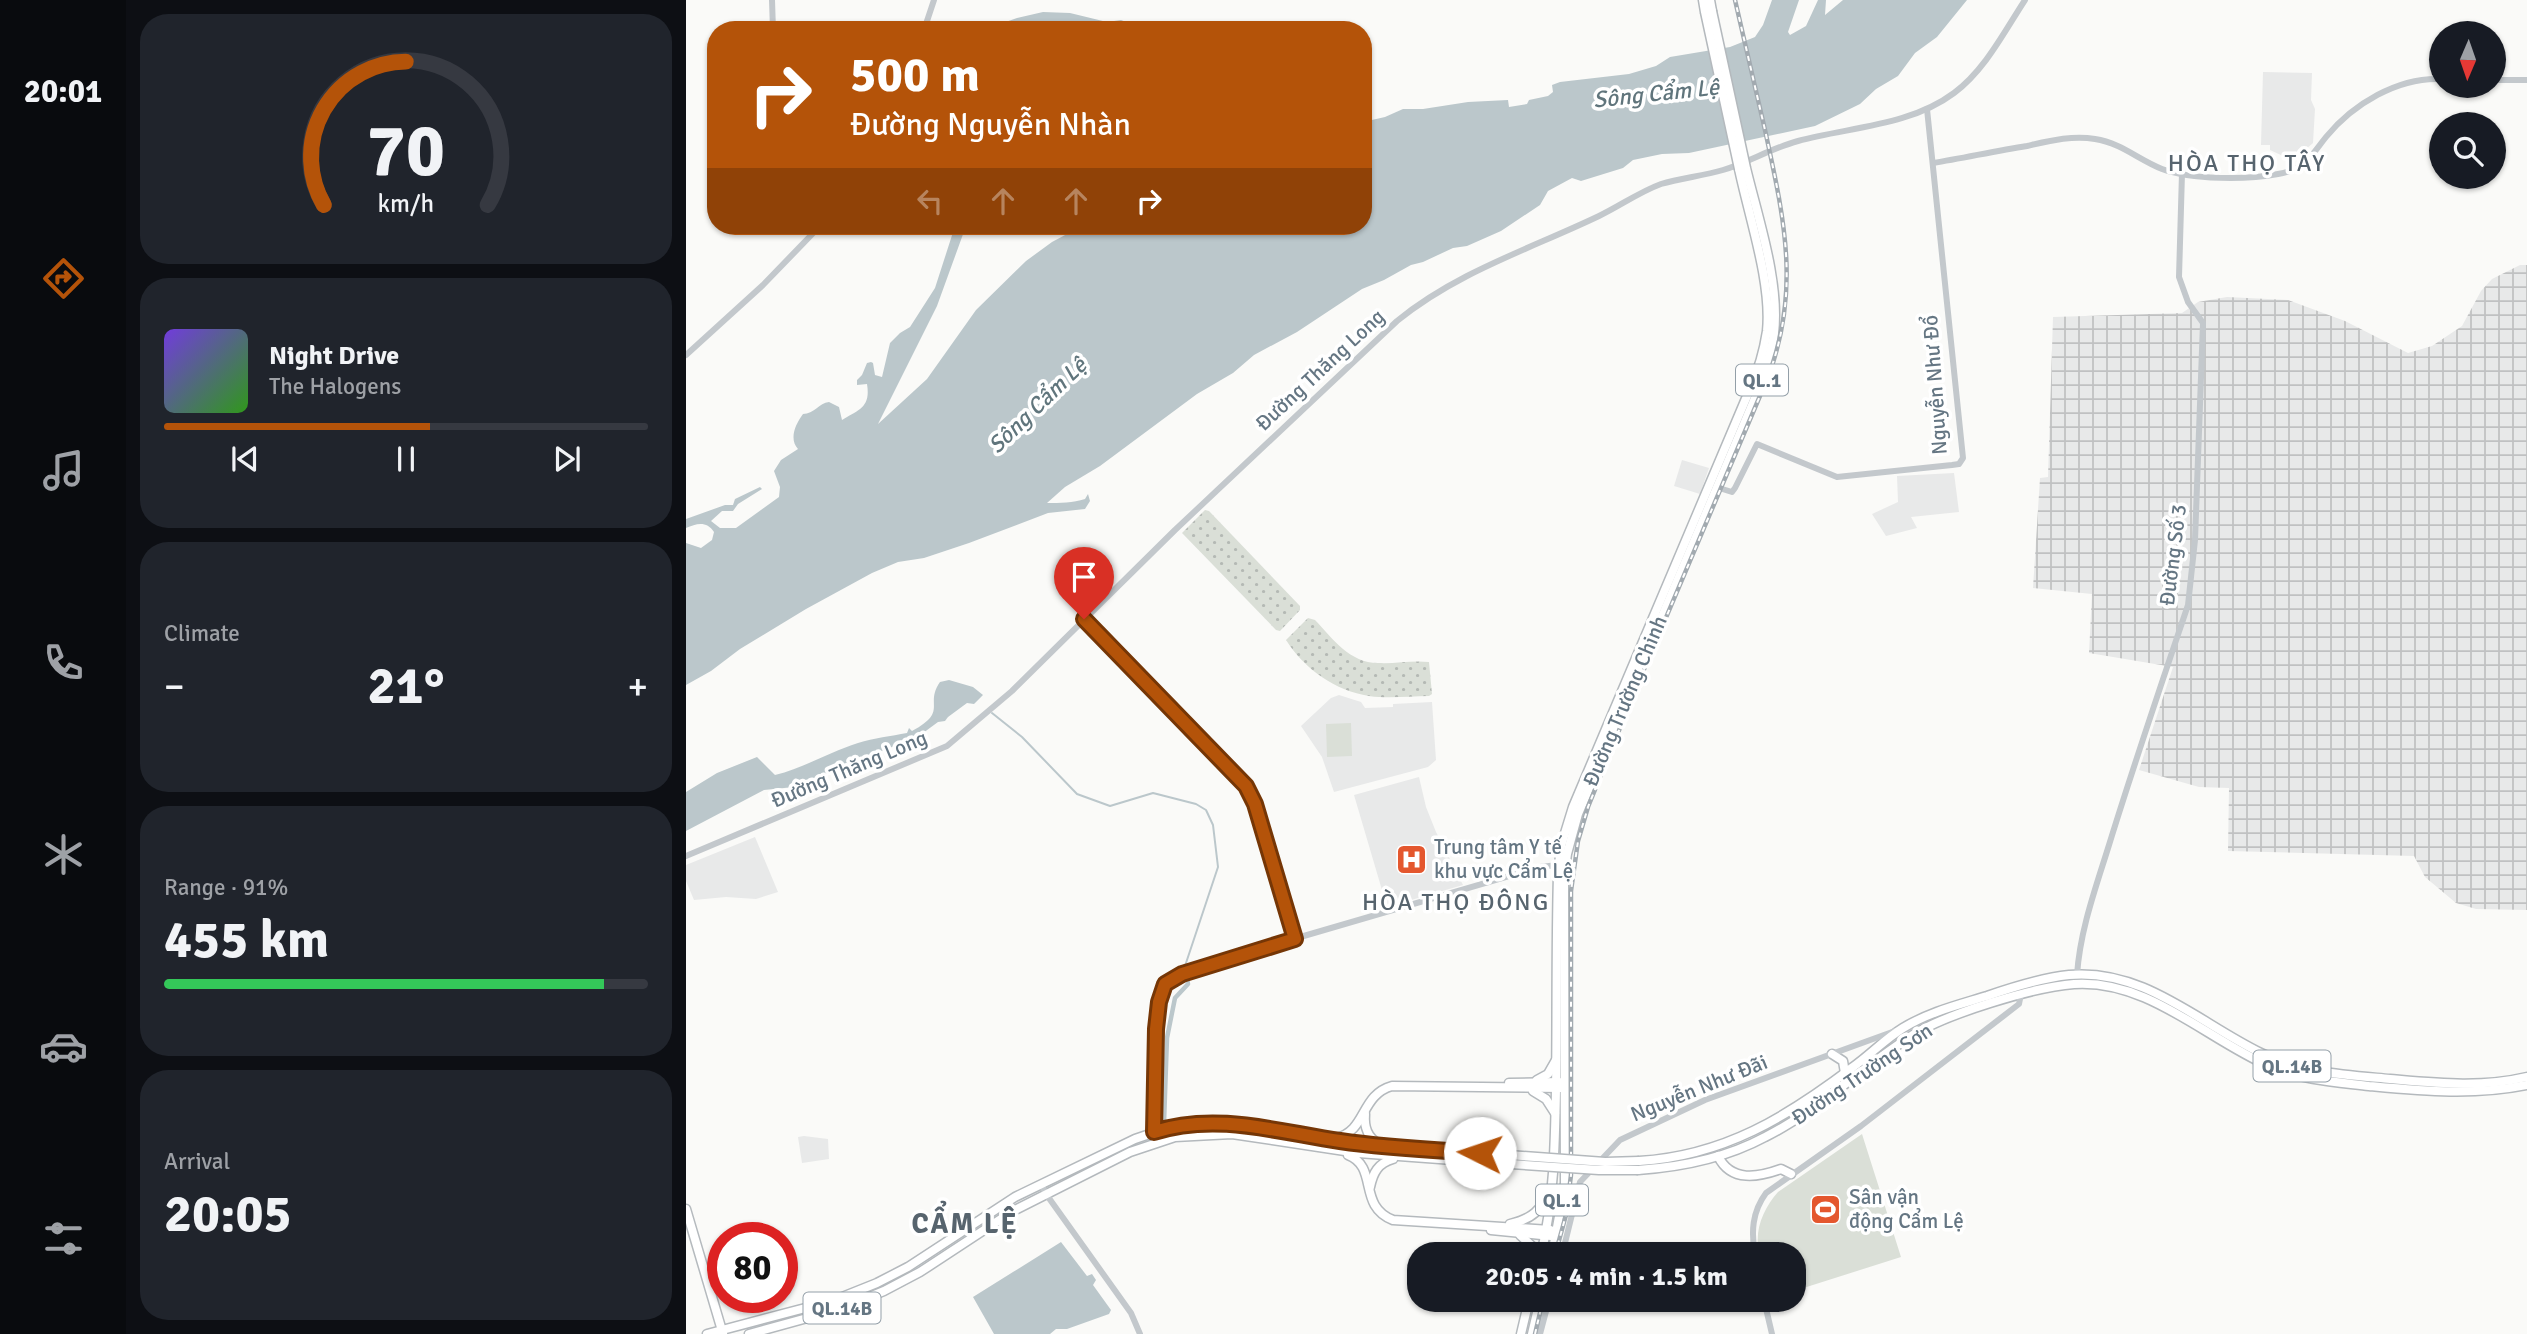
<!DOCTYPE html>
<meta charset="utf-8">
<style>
:root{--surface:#171b24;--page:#20242c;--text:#f1f3f6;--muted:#9ea1a6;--line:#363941;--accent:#b45309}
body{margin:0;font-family:Signika,sans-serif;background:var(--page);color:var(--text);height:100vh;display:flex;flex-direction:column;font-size:26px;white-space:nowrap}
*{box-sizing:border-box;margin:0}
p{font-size:23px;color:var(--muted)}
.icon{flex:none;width:38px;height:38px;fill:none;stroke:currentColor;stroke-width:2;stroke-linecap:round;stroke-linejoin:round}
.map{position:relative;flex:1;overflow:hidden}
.sheet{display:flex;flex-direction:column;gap:14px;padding:14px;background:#0d0f14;width:560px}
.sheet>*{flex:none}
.top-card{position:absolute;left:21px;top:21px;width:665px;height:214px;border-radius:28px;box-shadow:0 2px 5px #0004;background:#b45309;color:#fff;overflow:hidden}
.needle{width:46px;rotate:182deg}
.tools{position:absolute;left:1743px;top:21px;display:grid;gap:14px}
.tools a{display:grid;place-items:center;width:77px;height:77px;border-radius:50%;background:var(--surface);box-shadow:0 2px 5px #0004;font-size:35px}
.speed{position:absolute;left:21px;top:1222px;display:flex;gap:14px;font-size:35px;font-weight:700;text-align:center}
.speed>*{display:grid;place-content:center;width:91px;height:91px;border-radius:50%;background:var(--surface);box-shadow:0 2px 5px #0004;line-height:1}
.speed .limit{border:10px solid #d22;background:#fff;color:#111}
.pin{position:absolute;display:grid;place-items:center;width:60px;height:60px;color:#fff;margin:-72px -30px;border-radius:50% 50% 50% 0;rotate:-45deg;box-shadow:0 0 7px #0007}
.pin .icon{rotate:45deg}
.me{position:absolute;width:77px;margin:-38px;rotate:274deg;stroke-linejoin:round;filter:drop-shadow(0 0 5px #0008)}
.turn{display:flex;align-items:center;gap:24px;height:147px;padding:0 28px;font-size:32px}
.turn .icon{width:91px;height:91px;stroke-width:2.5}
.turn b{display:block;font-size:49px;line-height:60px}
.lanes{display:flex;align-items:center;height:66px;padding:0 28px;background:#0003;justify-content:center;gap:35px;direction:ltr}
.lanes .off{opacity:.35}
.big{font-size:52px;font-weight:700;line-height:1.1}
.sheet .widget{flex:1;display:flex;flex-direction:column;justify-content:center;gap:10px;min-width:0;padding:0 24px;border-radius:28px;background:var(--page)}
.sheet .dial{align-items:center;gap:0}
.dial svg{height:182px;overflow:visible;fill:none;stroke:var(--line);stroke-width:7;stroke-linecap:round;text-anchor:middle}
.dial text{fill:var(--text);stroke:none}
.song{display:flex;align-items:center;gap:21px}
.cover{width:84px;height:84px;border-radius:10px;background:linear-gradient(135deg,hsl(260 70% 55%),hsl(110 70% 35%))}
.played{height:7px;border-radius:4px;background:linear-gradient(90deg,var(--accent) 55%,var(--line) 55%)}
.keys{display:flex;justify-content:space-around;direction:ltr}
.heat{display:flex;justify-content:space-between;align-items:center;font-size:38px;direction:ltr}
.charge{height:10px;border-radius:5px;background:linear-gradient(90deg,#34c759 91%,var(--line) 0)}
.trip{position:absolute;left:721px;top:1242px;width:399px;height:70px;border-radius:28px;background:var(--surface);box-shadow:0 2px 5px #0004;font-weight:700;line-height:70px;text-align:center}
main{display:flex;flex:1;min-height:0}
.dock{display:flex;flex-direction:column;width:126px;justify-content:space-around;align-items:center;background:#090b0e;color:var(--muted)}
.dock .icon{width:49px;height:49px}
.dock .current{color:var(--accent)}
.dock b{font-size:32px;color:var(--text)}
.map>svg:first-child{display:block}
</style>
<main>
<nav class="dock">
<b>20:01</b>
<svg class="icon current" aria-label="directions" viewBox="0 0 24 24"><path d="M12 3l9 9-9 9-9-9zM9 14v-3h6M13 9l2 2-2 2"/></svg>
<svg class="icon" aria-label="music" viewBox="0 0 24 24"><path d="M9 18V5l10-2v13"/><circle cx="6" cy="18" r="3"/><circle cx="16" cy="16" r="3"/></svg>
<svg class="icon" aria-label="phone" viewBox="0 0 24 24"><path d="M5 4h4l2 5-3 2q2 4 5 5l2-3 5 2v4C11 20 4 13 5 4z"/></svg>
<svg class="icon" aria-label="climate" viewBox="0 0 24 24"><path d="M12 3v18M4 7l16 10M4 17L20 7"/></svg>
<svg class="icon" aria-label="car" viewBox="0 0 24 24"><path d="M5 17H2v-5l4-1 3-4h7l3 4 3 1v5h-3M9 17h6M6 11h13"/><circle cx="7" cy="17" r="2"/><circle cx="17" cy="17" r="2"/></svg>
<svg class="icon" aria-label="filters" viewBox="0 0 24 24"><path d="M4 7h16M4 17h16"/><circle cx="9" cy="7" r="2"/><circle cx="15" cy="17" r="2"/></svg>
</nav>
<section class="sheet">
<div class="widget dial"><svg viewBox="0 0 100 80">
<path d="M14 69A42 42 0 1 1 86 69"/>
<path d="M14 69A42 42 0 0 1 50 6" stroke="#b45309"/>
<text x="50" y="56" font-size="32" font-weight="700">70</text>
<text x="50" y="72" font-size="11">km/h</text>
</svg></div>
<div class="widget">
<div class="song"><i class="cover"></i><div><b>Night Drive</b><p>The Halogens</p></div></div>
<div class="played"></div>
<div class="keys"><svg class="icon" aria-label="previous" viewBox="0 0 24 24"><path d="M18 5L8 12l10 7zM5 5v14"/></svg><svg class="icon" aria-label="pause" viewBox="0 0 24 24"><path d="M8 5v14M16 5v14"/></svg><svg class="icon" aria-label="next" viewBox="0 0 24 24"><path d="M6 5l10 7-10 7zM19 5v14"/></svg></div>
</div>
<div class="widget"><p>Climate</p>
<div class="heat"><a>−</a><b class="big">21°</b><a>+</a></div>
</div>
<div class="widget"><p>Range · 91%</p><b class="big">455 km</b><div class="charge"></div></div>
<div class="widget"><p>Arrival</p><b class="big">20:05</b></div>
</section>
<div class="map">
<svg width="1841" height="1334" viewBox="0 0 1841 1334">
<defs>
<pattern id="industrial-grid" width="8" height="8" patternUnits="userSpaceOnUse" patternTransform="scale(1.75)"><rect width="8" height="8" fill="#e8e9e9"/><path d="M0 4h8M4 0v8" fill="none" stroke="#c0c1c2"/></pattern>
<pattern id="green-dots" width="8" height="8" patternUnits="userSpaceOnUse" patternTransform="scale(1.75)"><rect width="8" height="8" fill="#dadfd7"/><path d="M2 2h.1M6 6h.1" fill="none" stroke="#b4b9b4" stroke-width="1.8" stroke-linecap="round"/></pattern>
</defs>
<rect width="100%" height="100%" fill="#fafaf8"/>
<g fill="#e8e9e9">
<path d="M1577 72 1626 73 1625 100 1629 109 1627 143 1611 157 1597 156 1584 150V145H1575Z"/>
<path d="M996 460 1023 468 1014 494 988 486Z"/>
<path d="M1268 473 1273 512 1225 517 1231 528 1200 536 1186 514 1212 502 1211 476Z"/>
<path d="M653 695 675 702 679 708 707 707V704L746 702 750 760 742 767 648 792 636 757 615 726 645 698Z"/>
<path d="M733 777 740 807 750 832 777 885 701 907 668 795Z"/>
<path d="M69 837 92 892 70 899 40 897 8 900 0 881V865Z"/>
<path d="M118 1136 142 1139 143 1159 116 1163 112 1137Z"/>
</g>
<path fill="url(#industrial-grid)" d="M1834 265H1841V910L1790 909 1770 903 1739 877 1728 856 1542 851 1543 788 1513 787 1453 770 1487 667 1403 653 1406 594 1347 588 1354 478 1362 477 1367 317 1496 313 1512 302 1541 297 1602 300 1659 321 1722 353 1746 346 1776 326 1795 291 1806 279Z"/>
<g fill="url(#green-dots)">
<path d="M519 510 523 511 614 606V610L594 631 590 630 496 533Z"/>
<path d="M622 618 629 620C647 639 664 663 692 663 709 664 726 660 743 662L746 694 743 696C724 696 703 699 683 696 650 691 618 669 600 640Z"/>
</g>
<g fill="#dadfd7">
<path d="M665 723 666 756 641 757 640 724Z"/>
<path d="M1176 1134 1215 1257 1108 1291V1255H1074C1067 1232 1077 1209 1092 1192Z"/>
</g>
<g fill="#bbc7cb">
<path d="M1086 0H1113L1102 32 1104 35 1120 26 1132 0H1140L1139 15 1157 0H1281L1251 37 1229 53 1212 76 1190 89 1174 104 1129 126 1003 153 976 154 947 160 937 168 895 181 886 178 862 191 854 205 815 231 781 246 767 248 737 262 725 265 698 280 676 289 611 332 568 355 547 373 511 394 414 466 379 487 361 503C374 503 387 503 399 499L402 494 404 501 399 509 362 513 283 543 238 558 212 562 186 573 120 609 54 649 25 671 0 685V543L15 548 26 540 28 532C21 521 11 523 0 528V519L39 505H47L49 499 74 487 76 489 52 504 47 511H36L25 521 34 528H50L93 497 94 487 88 471 95 460 112 449C103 439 109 425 117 414 128 414 133 403 143 402L153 407 156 420C172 410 185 408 181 384L171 385V380L176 375 181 363 185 362 187 363 189 375 196 377 204 343 214 333 224 327 249 288 269 226H280L251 306 192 424 241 379 290 310 340 261 366 242 396 226H677V122L699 117 717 109H737L782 102 822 100 823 107 841 104 843 100 862 96 867 92 866 85 874 82 943 74 970 66 984 57 1044 47 1069 37 1077 25Z"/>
<path d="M357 12 384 13 421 22 435 20 461 30 491 22 506 30H297L331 18Z"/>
<path d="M263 680 287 687 297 695 288 704 281 703 262 717 259 721 252 722 233 736 108 787 78 790 0 831V792L31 773 71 757 89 775C118 768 143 752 172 743 188 738 205 736 221 733L223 728 226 731C263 711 238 705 254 682Z"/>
<path d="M375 1242 401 1276 406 1274 410 1280 407 1285 425 1310 423 1314 381 1329H370L364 1334H308L287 1297Z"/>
</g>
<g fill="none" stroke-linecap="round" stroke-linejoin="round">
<path stroke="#bbc7cb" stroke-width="2" d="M306 713 336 737 391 794 424 806 467 793 510 804 520 810 527 825 532 867 499 966"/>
<path stroke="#bbc7cb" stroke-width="4.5" d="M478 1123 481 1038 489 998 502 984 499 966"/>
<defs>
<g id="primary">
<path d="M1146 1054 1157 1061 1159 1073"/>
<path d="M0 1209 37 1334"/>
</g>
<g id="trunk">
<path d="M1017 0 1019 12"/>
<path d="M1024 0 1026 11"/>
<path d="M851 1080 862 1074 870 1060"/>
<path d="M823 1083 873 1082"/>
<path d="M847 1091 860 1099 869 1113"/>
<path d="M679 1114C678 1127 681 1137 693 1144"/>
<path d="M650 1138C681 1131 674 1095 706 1086L875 1088"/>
<path d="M662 1155C693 1167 671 1206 707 1220L864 1230"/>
<path d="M1032 1156C1045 1183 1073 1177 1095 1169L1105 1174"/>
<path d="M953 1161C1038 1156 1101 1117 1167 1067 1184 1055 1199 1039 1217 1028 1243 1012 1272 1005 1301 996 1327 987 1355 978 1383 975 1457 968 1513 1023 1575 1053 1616 1073 1660 1075 1704 1079 1750 1083 1795 1088 1841 1077"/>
<path d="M952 1170C996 1167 1040 1158 1079 1137 1133 1110 1176 1067 1227 1035 1260 1014 1348 987 1388 984 1462 979 1520 1039 1585 1067 1616 1080 1650 1082 1683 1086 1737 1091 1787 1096 1841 1085"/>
<path d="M684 1187C687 1173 692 1163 707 1159"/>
<path d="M824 1224C846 1219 856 1210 864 1189"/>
<path d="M805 1230 865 1236"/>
<path d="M834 1235 846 1246 850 1255"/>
<path d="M855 1255C868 1200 869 1146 870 1089 871 1018 870 946 872 875L875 846 887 807 1064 389C1072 371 1078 351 1081 331 1086 283 1063 217 1053 169"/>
<path d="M866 1255 879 1183 878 876 881 854 892 814 1072 391C1078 372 1086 353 1088 333 1094 282 1072 218 1060 168"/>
<path d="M21 1334 146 1301 191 1283 222 1267 329 1197 449 1139 490 1125 540 1123 673 1144 795 1153"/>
<path d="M63 1334 154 1309 198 1291 234 1272 327 1211 444 1152 489 1137 546 1134 672 1153 794 1162"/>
<path d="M835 1334 843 1300"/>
<path d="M846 1334 854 1300"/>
</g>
</defs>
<use href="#primary" stroke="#b5babe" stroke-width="11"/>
<use href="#trunk" stroke="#b4b9bd" stroke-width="11"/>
<g stroke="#c3c8cc" stroke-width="6">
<path d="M86 0 87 30"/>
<path d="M238 30 248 0"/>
<path d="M1808 80H1841"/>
<path d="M1247 163C1278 158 1309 151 1341 146 1363 141 1386 135 1409 139 1435 143 1453 160 1476 169 1506 180 1561 180 1592 174 1620 169 1624 157 1640 137 1667 104 1712 77 1755 79"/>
<path d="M0 355 77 285 134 226"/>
<path d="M1030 487 1046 492 1049 488 1071 444 1151 477 1266 465 1273 464 1277 458 1241 109"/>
<path d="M398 619 426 645 560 786 569 804 609 939"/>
<path d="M0 856 261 746 326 691 489 530 711 321C771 272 844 249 913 216 934 206 953 192 975 184 995 178 1017 176 1037 170 1063 162 1086 148 1112 141 1164 127 1224 126 1268 93 1299 70 1318 32 1339 0"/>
<path d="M1391 975C1394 930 1410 887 1423 845 1448 764 1475 685 1502 605L1509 540 1517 323 1502 302 1493 277 1496 173"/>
<path d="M469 1142 470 1029 475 994 485 979 604 940 854 867 872 865"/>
<path d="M355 1184 360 1194 445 1313 454 1334"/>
<path d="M876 1255 894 1182 934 1140 1019 1100 1209 1031"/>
<path d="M1069 1255C1065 1232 1066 1212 1080 1193L1175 1126 1333 1004 1335 994"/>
<path d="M1078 1300 1086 1334"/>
<path d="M854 1334 863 1300"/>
</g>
<use href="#primary" stroke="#fff" stroke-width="8"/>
<use href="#trunk" stroke="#fff" stroke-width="8"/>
<defs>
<g id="rail">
<path d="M869 1255 880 1215 885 1175V891L892 841 902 807 951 686 1082 377C1115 290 1098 218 1079 130 1069 87 1059 43 1049 0"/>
<path d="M849 1334 857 1300"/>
</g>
</defs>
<use href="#rail" stroke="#a2aab0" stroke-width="4.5"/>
<use href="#rail" stroke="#fff" stroke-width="2" stroke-dasharray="5" stroke-linecap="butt"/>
<defs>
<g id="trunk-bridge">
<path d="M1026 11 1060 168"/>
<path d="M1019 12 1053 169"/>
<path d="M795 1153 919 1162 953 1161"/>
<path d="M794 1162 913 1170H952"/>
</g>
</defs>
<use href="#trunk-bridge" stroke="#b4b9bd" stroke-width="11" stroke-linecap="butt"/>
<use href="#trunk-bridge" stroke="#fff" stroke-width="8"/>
</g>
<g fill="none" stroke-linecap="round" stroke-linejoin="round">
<defs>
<path id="route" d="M398 619 560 786 569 804 609 939 496 974 479 984 473 1002 470 1029 468 1132C530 1112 592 1132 654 1141 701 1148 748 1150 794 1153"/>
</defs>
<use href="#route" stroke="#753606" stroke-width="18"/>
<use href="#route" stroke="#b45309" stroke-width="12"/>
</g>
<defs>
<symbol id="hospital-square" viewBox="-11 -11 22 22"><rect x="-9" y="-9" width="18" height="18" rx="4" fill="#e4572e" stroke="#fff"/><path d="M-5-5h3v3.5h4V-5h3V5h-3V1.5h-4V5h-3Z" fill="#fff"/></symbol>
<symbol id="stadium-square" viewBox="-11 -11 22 22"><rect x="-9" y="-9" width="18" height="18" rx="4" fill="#e4572e" stroke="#fff"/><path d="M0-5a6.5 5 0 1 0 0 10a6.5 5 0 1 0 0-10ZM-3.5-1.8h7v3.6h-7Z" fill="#fff"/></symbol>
</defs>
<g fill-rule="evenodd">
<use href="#hospital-square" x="708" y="842" width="35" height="35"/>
<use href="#stadium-square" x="1122" y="1192" width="35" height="35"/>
</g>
<g text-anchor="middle" stroke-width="7" stroke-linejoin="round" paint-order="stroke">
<g fill="#fff" stroke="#939fa8" stroke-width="2">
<rect x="1050" y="364.5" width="52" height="31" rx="5"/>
<rect x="1567.5" y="1050.5" width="77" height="31" rx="5"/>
<rect x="850" y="1184.5" width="52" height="31" rx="5"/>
<rect x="117.5" y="1292.5" width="77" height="31" rx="5"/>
</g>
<g font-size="19" font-weight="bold" fill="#657683">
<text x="1076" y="387">QL.1</text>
<text x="1606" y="1073">QL.14B</text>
<text x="876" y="1207">QL.1</text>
<text x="156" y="1315">QL.14B</text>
</g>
<g font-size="21" fill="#657683" stroke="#fff">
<text transform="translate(634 370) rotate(-43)" y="7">Đường Thăng Long</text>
<text transform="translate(1249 385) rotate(-94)" y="7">Nguyễn Như Đổ</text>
<text transform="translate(1487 555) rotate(-83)" y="7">Đường Số 3</text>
<text transform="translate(939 701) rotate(-67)" y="7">Đường Trường Chinh</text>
<text transform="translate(163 769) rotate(-23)" y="7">Đường Thăng Long</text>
<text transform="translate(1176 1074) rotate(-34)" y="7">Đường Trường Sơn</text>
<text transform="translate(1013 1088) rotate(-22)" y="7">Nguyễn Như Đãi</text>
</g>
<g font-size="21" fill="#657683" stroke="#fff" text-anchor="start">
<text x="748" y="854">Trung tâm Y tế<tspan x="748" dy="24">khu vực Cẩm Lệ</tspan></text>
<text x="1163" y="1204">Sân vận<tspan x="1163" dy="24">động Cẩm Lệ</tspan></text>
</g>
<g font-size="23" font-style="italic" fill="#60757c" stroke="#fff">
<text transform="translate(970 93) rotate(-6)" y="8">Sông Cẩm Lệ</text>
<text transform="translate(351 405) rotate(-44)" y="8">Sông Cẩm Lệ</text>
</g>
<g font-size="24" letter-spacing="2" fill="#57646e" stroke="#fff">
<text x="1561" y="171">HÒA THỌ TÂY</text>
<text x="770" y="910">HÒA THỌ ĐÔNG</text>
</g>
<g font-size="28" font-weight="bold" letter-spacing="2" fill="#57646e" stroke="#fff">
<text x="279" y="1233">CẨM LỆ</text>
</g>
</g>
</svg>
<div class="tools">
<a><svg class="needle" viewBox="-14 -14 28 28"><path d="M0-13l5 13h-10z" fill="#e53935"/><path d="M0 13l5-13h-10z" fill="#9ea1a6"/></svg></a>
<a><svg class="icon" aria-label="search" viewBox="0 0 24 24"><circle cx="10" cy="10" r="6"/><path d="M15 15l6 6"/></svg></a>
</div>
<div class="speed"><div class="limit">80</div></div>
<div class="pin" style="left:398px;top:619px;background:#d93025"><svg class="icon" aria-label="arrive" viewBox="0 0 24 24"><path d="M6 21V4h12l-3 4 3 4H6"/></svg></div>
<svg class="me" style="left:794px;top:1153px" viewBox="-20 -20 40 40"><circle r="19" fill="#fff"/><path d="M0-13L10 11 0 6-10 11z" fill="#b45309"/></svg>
<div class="trip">20:05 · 4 min · 1.5 km</div>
<div class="top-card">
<div class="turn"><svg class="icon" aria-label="right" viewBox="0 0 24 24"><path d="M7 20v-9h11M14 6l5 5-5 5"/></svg><div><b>500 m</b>Đường Nguyễn Nhàn</div></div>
<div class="lanes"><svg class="icon off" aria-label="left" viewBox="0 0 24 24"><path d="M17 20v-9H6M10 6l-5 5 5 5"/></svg><svg class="icon off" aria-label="ahead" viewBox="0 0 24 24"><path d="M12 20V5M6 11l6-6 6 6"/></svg><svg class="icon off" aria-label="ahead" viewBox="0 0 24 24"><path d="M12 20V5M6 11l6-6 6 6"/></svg><svg class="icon" aria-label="right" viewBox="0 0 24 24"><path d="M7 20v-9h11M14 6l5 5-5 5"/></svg></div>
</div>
</div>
</main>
